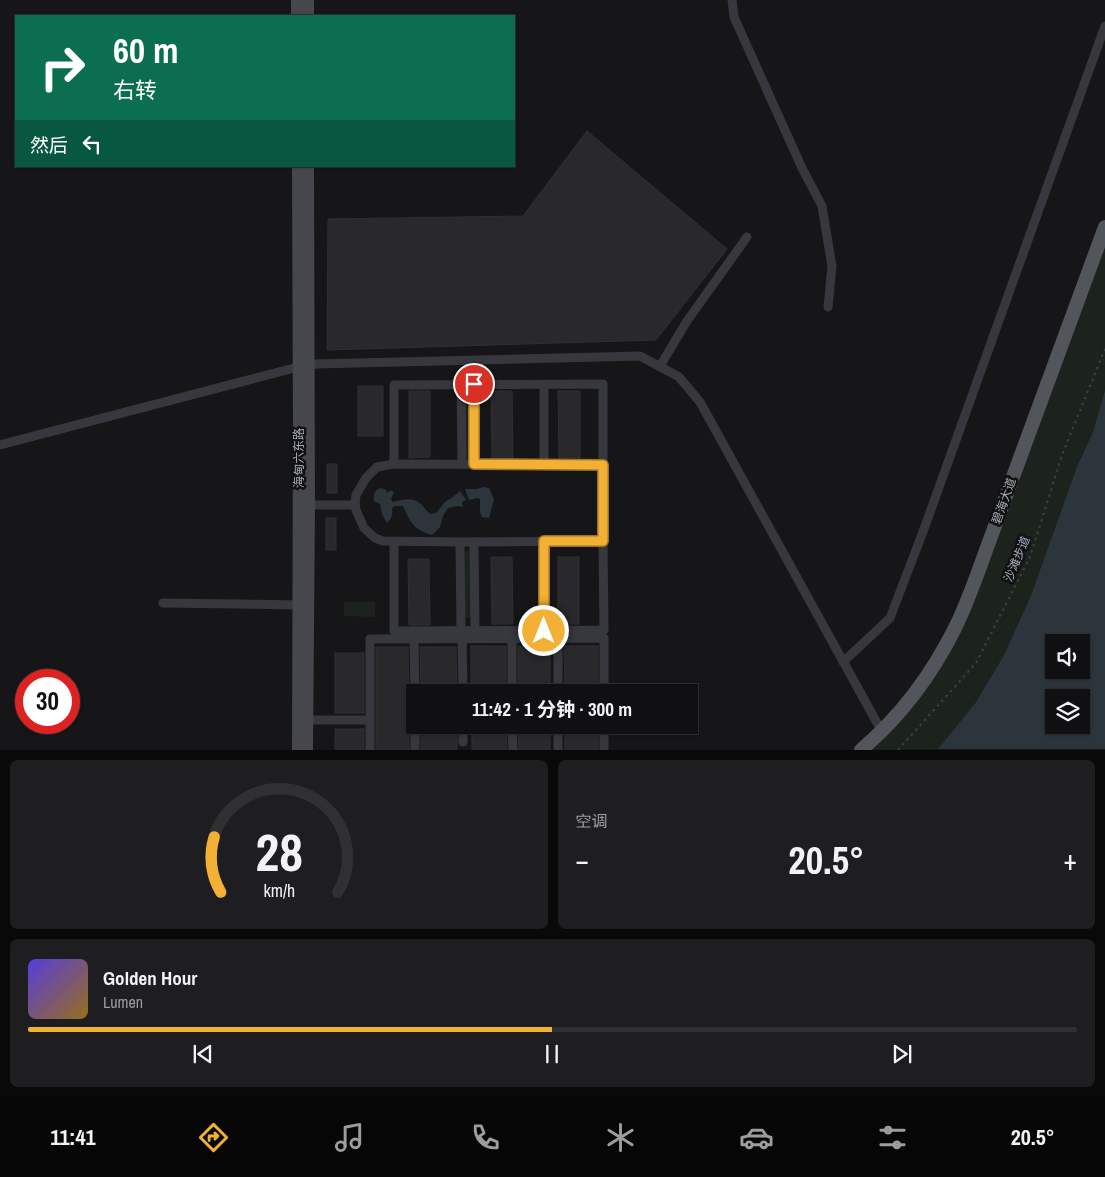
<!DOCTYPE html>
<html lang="zh">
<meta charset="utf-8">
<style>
:root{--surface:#101012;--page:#1e1e20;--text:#f1f3f6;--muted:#9c9d9f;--line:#303032;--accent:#f2b134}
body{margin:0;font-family:"Archivo Narrow","Noto Sans SC",sans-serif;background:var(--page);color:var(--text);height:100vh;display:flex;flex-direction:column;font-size:19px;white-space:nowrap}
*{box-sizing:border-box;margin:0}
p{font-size:16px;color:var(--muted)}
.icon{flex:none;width:28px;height:28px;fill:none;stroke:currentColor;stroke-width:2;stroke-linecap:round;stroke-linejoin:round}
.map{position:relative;height:750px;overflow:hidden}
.sheet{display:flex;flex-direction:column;gap:10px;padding:10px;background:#09090a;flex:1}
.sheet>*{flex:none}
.guide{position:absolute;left:15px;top:15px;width:500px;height:152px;border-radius:0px;box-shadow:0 1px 4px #0004,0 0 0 1px var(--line);background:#0b6e4f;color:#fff;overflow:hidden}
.fabs{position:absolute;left:1045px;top:634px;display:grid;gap:10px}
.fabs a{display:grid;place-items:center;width:45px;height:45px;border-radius:0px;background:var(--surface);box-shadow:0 1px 4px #0004,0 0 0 1px var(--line);font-size:25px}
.speed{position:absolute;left:15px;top:669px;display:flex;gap:10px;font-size:25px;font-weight:700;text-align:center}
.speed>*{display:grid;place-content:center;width:65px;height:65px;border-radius:50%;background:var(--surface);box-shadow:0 1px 4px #0004,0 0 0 1px var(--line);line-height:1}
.speed .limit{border:8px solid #d22;background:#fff;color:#111}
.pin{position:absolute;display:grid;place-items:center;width:42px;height:42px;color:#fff;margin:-21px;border:2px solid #fff;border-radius:50%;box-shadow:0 1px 5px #0007}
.me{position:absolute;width:55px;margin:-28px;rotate:0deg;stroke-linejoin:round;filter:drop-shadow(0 0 4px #0008)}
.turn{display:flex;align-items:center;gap:18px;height:105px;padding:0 15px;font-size:22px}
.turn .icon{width:65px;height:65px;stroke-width:2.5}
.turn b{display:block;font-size:35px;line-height:42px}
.then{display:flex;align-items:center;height:48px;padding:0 15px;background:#0003;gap:10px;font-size:19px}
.big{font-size:38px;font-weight:700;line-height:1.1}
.sheet .tile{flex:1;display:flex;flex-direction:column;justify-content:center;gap:8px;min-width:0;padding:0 18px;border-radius:8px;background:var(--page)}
.sheet .dial{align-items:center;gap:0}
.dial svg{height:130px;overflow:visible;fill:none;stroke:var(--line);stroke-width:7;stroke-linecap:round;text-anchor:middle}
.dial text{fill:var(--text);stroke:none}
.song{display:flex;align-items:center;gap:15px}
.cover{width:60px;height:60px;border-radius:8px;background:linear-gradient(135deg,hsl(250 70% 55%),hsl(40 70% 35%))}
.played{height:5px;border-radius:2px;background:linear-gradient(90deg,var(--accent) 50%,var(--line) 50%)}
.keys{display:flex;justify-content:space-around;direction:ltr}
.heat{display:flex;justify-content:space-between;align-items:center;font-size:28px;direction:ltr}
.sheet .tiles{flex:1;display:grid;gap:10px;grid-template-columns:1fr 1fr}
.tile:last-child{grid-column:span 2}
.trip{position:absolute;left:406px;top:684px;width:292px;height:50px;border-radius:0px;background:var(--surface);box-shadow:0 1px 4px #0004,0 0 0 1px var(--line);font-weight:700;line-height:50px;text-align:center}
.menu{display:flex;height:80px;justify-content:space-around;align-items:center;background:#060607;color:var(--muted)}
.menu .icon{width:35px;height:35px}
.menu .selected{color:var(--accent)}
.menu b{font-size:22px;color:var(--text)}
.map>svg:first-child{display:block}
</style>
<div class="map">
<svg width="1105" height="750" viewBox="0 0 1105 750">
<rect width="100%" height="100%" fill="#161618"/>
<g fill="#1c231d">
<path d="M1105 246V390L1093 432 1078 464 1030 598 1004 655 976 702 938 749 868 750 934 674Z"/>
<path d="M468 391 470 392 471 395V457L467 459 465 458V393Z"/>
<path d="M467 550H471V617L469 618 465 616V552Z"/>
<path d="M344 602H375V617L344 616Z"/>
</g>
<g fill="#2c353c" fill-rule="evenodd">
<path d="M1105 390V749H938L976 702 1004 655 1018 624 1030 598 1078 464 1093 432ZM1054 642H1081V670H1054ZM1054 698H1081V725H1054Z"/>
<path d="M483 487 489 488 494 499 489 518 482 517 480 512V499L477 498 469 500 465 489H477Z"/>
<path d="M380 488 386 490 387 493 391 490 394 492 391 499 393 502C400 500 411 497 418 502 422 504 426 511 430 514L436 513 445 502 453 497 460 491 466 500 462 502 463 507 457 506 448 508 443 516 440 527 432 535C414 530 410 522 403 506H395L392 508C393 515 392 518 387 523L382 514 380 504 374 501C373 495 374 491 380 488Z"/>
</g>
<g fill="#29292c" stroke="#303034">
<path d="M587 131 727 249 656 340 327 350 328 219 523 216Z"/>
<rect x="358" y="386" width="25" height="50"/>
<path d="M409 391H430V457L409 458Z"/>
<path d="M491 391H512L513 458H492Z"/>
<path d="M558 391H580V458H559Z"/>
<rect x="327" y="464" width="10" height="29"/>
<rect x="326" y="518" width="10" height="32"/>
<path d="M491 557H512L513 624H492Z"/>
<rect x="558" y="557" width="21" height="67"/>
<path d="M408 559H429L430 625H409Z"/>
<rect x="471" y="646" width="35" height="46"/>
<rect x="518" y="646" width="32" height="46"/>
<path d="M564 646H598V692H565Z"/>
<path d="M376 647H408L409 700V750H376Z"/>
<path d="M420 647H456L457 692H421Z"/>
<rect x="335" y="653" width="29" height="60"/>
<rect x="421" y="725" width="36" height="25"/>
<path d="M472 725H506L507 750H472Z"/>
<path d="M518 725H550V750H519Z"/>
<rect x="565" y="725" width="33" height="25"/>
<rect x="335" y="729" width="29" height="21"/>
</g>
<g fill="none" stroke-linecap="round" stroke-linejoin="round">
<path stroke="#3d3f44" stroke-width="2" stroke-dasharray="2.5 4" stroke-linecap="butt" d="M898 750 976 663 1030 557 1062 455 1105 349"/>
<g stroke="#37383d" stroke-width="9">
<path d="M732 0 734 17 802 168 822 206 832 266 828 307"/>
<path d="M660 366 687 321 747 237"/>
<path d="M461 384 462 464"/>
<path d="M544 385V464"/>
<path d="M0 445 298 367 316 364 640 356 679 377 700 402 881 730"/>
<path d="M474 464 475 385"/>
<path d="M603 465 394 464 377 467 366 478 356 495 355 505 356 510 364 528 375 538 383 541 460 542 603 541"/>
<path d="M304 505H355"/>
<path d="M544 541V631"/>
<path d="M394 542V631L604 630 603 541V384L394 385V464"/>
<path d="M460 542 461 631"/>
<path d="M474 542 475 631"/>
<path d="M163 603 303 605"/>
<path d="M558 638V692"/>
<path d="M414 639 415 698"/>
<path d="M462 639 463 692"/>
<path d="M512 639V692"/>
<path d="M843 662 890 618 924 529 1105 26"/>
<path d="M302 720H370V750"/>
<path d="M370 720V639L604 638V692"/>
<path d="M415 725V750"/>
<path d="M463 725V742"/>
<path d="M512 725 513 750"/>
<path d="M558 725V750"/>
<path d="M604 750V725"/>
</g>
<g stroke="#45474d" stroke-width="12">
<path d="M308 0V16"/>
<path d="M297 16V0"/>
<path d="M298 750 299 428 298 166"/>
<path d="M307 750 309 505 308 166"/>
</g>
<path stroke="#53555c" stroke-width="14" d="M861 750C900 717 932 674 955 628 967 604 976 578 985 553L1105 227"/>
</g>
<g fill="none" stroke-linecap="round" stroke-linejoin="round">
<defs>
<path id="route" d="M474 384V464L603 465V541H544V631"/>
</defs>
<use href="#route" stroke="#9d7322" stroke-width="12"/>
<use href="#route" stroke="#f2b134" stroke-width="9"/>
</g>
<g text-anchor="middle" stroke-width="5" stroke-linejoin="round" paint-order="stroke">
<g font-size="12" fill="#a8adb8" stroke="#111113">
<text transform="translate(299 458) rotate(-90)" y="4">海甸六东路</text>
<text transform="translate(1004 501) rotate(-70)" y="4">碧海大道</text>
<text transform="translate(1017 559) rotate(-67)" y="4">沙滩步道</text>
</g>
</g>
</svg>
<div class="fabs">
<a><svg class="icon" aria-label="sound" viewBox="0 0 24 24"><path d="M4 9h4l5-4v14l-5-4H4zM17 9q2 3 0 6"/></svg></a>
<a><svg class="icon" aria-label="layers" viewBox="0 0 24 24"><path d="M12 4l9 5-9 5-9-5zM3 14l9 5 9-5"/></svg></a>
</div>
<div class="speed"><div class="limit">30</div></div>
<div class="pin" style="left:474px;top:384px;background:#d93025"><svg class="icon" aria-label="arrive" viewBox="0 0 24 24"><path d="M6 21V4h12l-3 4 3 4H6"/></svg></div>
<svg class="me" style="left:544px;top:631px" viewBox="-20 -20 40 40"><circle r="17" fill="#f2b134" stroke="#fff" stroke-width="3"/><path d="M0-11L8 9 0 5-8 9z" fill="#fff"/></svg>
<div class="trip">11:42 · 1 分钟 · 300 m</div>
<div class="guide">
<div class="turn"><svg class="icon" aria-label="right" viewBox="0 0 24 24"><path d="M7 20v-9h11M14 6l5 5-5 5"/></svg><div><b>60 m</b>右转</div></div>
<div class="then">然后<svg class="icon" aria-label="left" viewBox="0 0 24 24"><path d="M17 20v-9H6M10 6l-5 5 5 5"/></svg></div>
</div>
</div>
<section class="sheet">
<div class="tiles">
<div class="tile dial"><svg viewBox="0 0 100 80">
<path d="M14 69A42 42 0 1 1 86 69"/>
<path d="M14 69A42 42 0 0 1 10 35" stroke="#f2b134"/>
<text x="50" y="56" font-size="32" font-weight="700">28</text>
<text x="50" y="72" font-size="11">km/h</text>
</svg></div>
<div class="tile"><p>空调</p>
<div class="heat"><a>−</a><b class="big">20.5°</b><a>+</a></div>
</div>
<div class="tile">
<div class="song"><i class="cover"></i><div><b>Golden Hour</b><p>Lumen</p></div></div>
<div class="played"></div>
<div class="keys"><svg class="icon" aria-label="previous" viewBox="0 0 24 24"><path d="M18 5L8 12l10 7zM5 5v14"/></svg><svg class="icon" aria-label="pause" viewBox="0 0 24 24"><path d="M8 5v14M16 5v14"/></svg><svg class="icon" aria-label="next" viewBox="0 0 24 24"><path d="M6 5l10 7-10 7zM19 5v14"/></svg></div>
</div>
</div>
</section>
<nav class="menu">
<b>11:41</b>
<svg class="icon selected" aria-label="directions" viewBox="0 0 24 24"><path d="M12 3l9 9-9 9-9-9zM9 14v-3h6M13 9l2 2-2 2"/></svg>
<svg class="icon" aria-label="music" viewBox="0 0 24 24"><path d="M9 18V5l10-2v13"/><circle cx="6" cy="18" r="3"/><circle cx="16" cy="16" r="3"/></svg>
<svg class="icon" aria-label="phone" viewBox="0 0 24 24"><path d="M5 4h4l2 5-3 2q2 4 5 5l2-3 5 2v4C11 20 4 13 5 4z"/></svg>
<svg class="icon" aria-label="climate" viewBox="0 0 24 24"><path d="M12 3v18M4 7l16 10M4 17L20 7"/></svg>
<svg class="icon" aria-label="car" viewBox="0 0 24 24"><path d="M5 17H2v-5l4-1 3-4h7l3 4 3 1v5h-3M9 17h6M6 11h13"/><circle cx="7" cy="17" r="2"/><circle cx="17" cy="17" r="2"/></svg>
<svg class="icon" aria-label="filters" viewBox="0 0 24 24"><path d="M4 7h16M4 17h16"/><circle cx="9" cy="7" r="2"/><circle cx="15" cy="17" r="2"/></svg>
<b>20.5°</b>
</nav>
